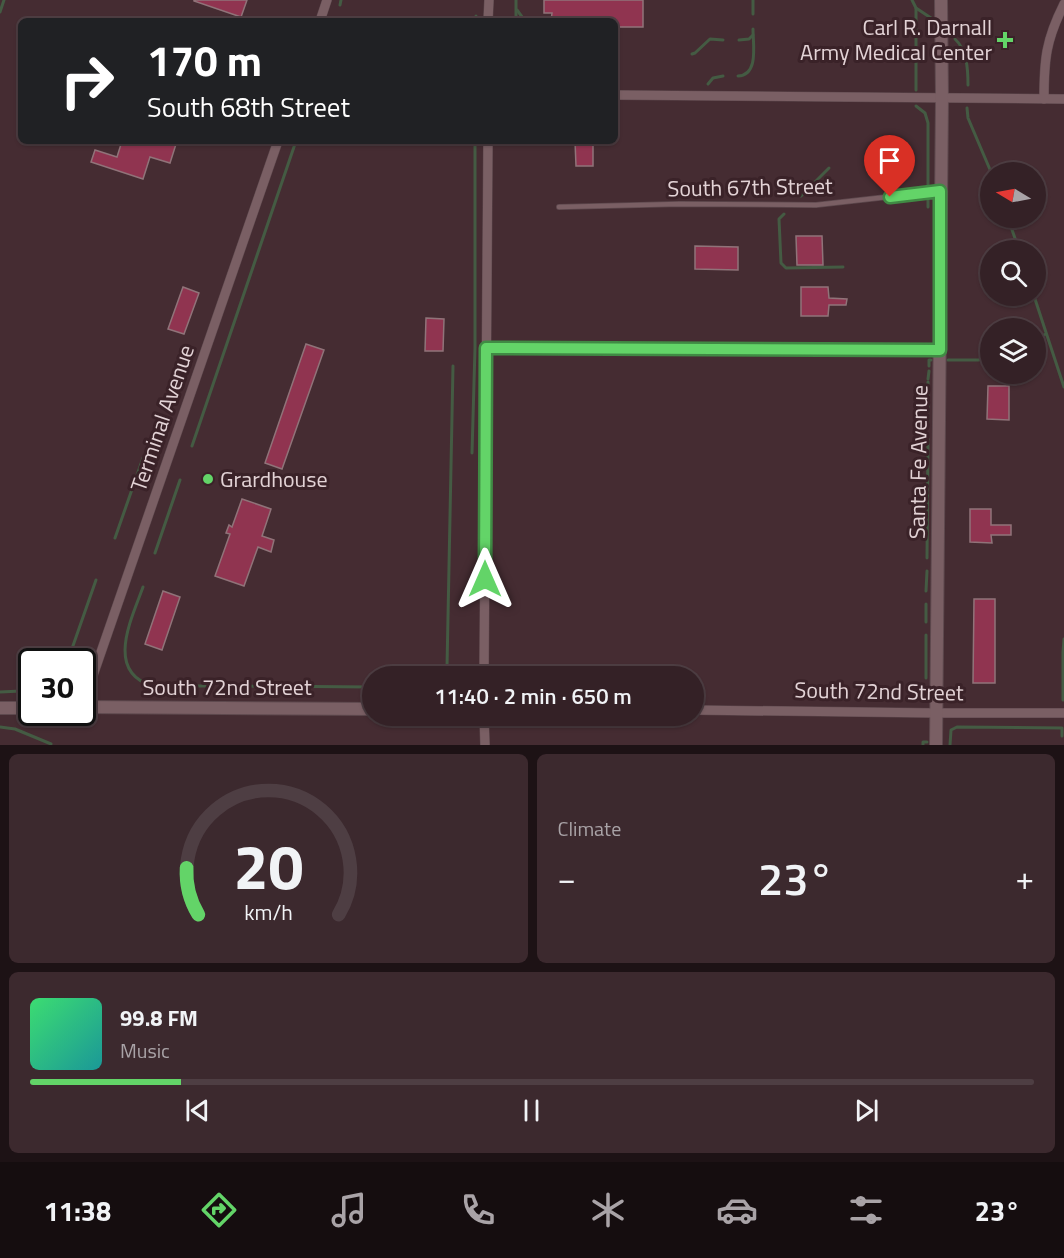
<!DOCTYPE html>
<meta charset="utf-8">
<style>
:root{--surface:#342126;--page:#3c292e;--text:#f1f3f6;--muted:#a9a3a7;--line:#4e3e43;--accent:#63d468}
body{margin:0;font-family:"Titillium Web",sans-serif;background:var(--page);color:var(--text);height:100vh;display:flex;flex-direction:column;font-size:22px;white-space:nowrap}
*{box-sizing:border-box;margin:0}
p{font-size:20px;color:var(--muted)}
.icon{flex:none;width:33px;height:33px;fill:none;stroke:currentColor;stroke-width:2;stroke-linecap:round;stroke-linejoin:round}
.map{position:relative;height:745px;overflow:hidden}
.drawer{display:flex;flex-direction:column;gap:9px;padding:9px;background:#1d1215;flex:1}
.drawer>*{flex:none}
.hud{position:absolute;left:18px;top:18px;width:600px;height:126px;border-radius:9px;box-shadow:0 2px 4px #0004,0 0 0 2px var(--line);background:#202124;color:#fff;overflow:hidden}
.needle{width:39px;rotate:280deg}
.tools{position:absolute;left:980px;top:162px;display:grid;gap:12px}
.tools a{display:grid;place-items:center;width:66px;height:66px;border-radius:50%;background:var(--surface);box-shadow:0 2px 4px #0004,0 0 0 2px var(--line);font-size:30px}
.speed{position:absolute;left:18px;top:648px;display:flex;gap:12px;font-size:30px;font-weight:700;text-align:center}
.speed>*{display:grid;place-content:center;width:78px;height:78px;border-radius:50%;background:var(--surface);box-shadow:0 2px 4px #0004,0 0 0 2px var(--line);line-height:1}
.speed .limit{border:3px solid #111;border-radius:9px;background:#fff;color:#111}
.pin{position:absolute;display:grid;place-items:center;width:51px;height:51px;color:#fff;margin:-62px -26px;border-radius:50% 50% 50% 0;rotate:-45deg;box-shadow:0 0 6px #0007}
.pin .icon{rotate:45deg}
.me{position:absolute;width:66px;margin:-33px;rotate:0deg;stroke-linejoin:round;filter:drop-shadow(0 0 4px #0008)}
.turn{display:flex;align-items:center;gap:21px;height:126px;padding:0 30px;font-size:27px}
.turn .icon{width:78px;height:78px;stroke-width:2.5}
.turn b{display:block;font-size:42px;line-height:51px}
.big{font-size:45px;font-weight:600;line-height:1.1}
.drawer .widget{flex:1;display:flex;flex-direction:column;justify-content:center;gap:9px;min-width:0;padding:0 21px;border-radius:9px;background:var(--page)}
.drawer .dial{align-items:center;gap:0}
.dial svg{height:156px;overflow:visible;fill:none;stroke:var(--line);stroke-width:7;stroke-linecap:round;text-anchor:middle}
.dial text{fill:var(--text);stroke:none}
.song{display:flex;align-items:center;gap:18px}
.cover{width:72px;height:72px;border-radius:9px;background:linear-gradient(135deg,hsl(140 70% 55%),hsl(180 70% 35%))}
.played{height:6px;border-radius:3px;background:linear-gradient(90deg,var(--accent) 15%,var(--line) 15%)}
.keys{display:flex;justify-content:space-around;direction:ltr}
.heat{display:flex;justify-content:space-between;align-items:center;font-size:33px;direction:ltr}
.drawer .tiles{flex:1;display:grid;gap:9px;grid-template-columns:1fr 1fr}
.widget:last-child{grid-column:span 2}
.trip{position:absolute;left:362px;top:666px;width:342px;height:60px;border-radius:30px;background:var(--surface);box-shadow:0 2px 4px #0004,0 0 0 2px var(--line);font-weight:600;line-height:60px;text-align:center}
.menu{display:flex;height:96px;justify-content:space-around;align-items:center;background:#150d0f;color:var(--muted)}
.menu .icon{width:42px;height:42px}
.menu .current{color:var(--accent)}
.menu b{font-size:27px;color:var(--text)}
.map>svg:first-child{display:block}
</style>
<div class="map">
<svg width="1064" height="745" viewBox="0 0 1064 745">
<rect width="100%" height="100%" fill="#452c32"/>
<g fill="none" stroke-linecap="round" stroke-linejoin="round">
<g stroke="#445b43" stroke-width="3">
<path d="M753 0V14"/>
<path d="M912 0 916 8 931 18"/>
<path d="M340 5 341 0"/>
<path d="M517 10 525 21"/>
<path d="M0 12 4 0"/>
<path d="M476 21V16"/>
<path d="M516 21V0"/>
<path d="M955 39C967 50 968 69 968 85"/>
<path d="M739 40 749 39 753 35"/>
<path d="M692 54 695 53 710 39 723 40"/>
<path d="M738 76C759 75 753 45 753 29"/>
<path d="M708 84 713 78 723 76"/>
<path d="M916 90V8"/>
<path d="M916 106 925 113 928 123V207"/>
<path d="M967 108 968 118 991 172"/>
<path d="M801 196 829 168"/>
<path d="M784 214 779 219 781 263 786 268 843 267"/>
<path d="M1008 218 1019 250"/>
<path d="M1034 296 1064 387"/>
<path d="M1035 339 1046 334"/>
<path d="M948 360H978L990 358"/>
<path d="M929 366V360H931"/>
<path d="M928 379 929 371"/>
<path d="M928 412V382"/>
<path d="M928 423V416"/>
<path d="M192 446 296 141"/>
<path d="M472 453 475 348V141"/>
<path d="M115 538 143 458"/>
<path d="M155 553 180 480"/>
<path d="M927 558 928 439"/>
<path d="M143 587C132 618 104 672 153 686H210"/>
<path d="M926 591 927 571"/>
<path d="M926 622V604"/>
<path d="M68 660 96 580"/>
<path d="M447 667 453 366"/>
<path d="M926 678V635"/>
<path d="M239 686 372 687"/>
<path d="M0 692 21 691"/>
<path d="M1063 700V652L1064 639"/>
<path d="M0 727 15 729 51 744"/>
<path d="M923 745V742H927"/>
<path d="M950 745 951 730 957 727 1062 728V736"/>
</g>
</g>
<g fill="#903450" stroke="#907379" stroke-width="1.5">
<path d="M194 0H247L241 17 194 1Z"/>
<path d="M544 0H643V27H615V21H551L552 13H544Z"/>
<path d="M122 141H177L170 163 150 157 143 179 91 162 95 150 117 157Z"/>
<path d="M575 141H593V166H576Z"/>
<path d="M796 236H822L823 265H797Z"/>
<path d="M695 246 738 247V270L695 269Z"/>
<path d="M183 287 199 293 184 334 168 329Z"/>
<path d="M801 287H828L829 298 847 299 846 305H829L828 316H801Z"/>
<path d="M426 318 444 319 443 351H425Z"/>
<path d="M306 344 324 350 282 469 265 463Z"/>
<path d="M988 386H1009V420L987 419Z"/>
<path d="M242 499 271 509 262 536 274 540 271 552 258 547 244 586 215 576 230 534 226 533 229 525 232 527Z"/>
<path d="M970 509H991V525H1011V535H991L992 543 970 542Z"/>
<path d="M163 591 180 597 162 650 145 644Z"/>
<path d="M974 599H995V683H973Z"/>
</g>
<g fill="none" stroke-linecap="round" stroke-linejoin="round">
<defs>
<path id="service" d="M559 207 679 204 816 205 940 191"/>
<g id="minor">
<path d="M320 21 327 0"/>
<path d="M488 21 489 0"/>
<path d="M615 95 1064 99"/>
<path d="M1044 99C1044 59 1046 40 1064 4"/>
<path d="M486 348 940 350"/>
<path d="M484 676 488 141"/>
<path d="M82 707 278 141"/>
<path d="M693 710 936 713H1064"/>
<path d="M484 716 485 745"/>
</g>
<g id="tertiary">
<path d="M82 707 372 709"/>
<path d="M0 708H32"/>
<path d="M936 745 942 98 941 0"/>
</g>
</defs>
<use href="#service" stroke="#5e494e" stroke-width="6"/>
<use href="#minor" stroke="#5e494e" stroke-width="10"/>
<use href="#tertiary" stroke="#5e494e" stroke-width="14"/>
<use href="#service" stroke="#7a5f64" stroke-width="4.5"/>
<use href="#minor" stroke="#7a5f64" stroke-width="9"/>
<use href="#tertiary" stroke="#7a5f64" stroke-width="12"/>
</g>
<g fill="none" stroke-linecap="round" stroke-linejoin="round">
<defs>
<path id="route" d="M485 579 486 348 940 350V191L890 197"/>
</defs>
<use href="#route" stroke="#408a44" stroke-width="15"/>
<use href="#route" stroke="#63d468" stroke-width="10"/>
</g>
<g fill="#63d468" stroke="#3a2228" stroke-width="2">
<path d="M1002 31h6v6h6v6h-6v6h-6v-6h-6v-6h6z"/>
<circle cx="208" cy="479" r="6"/>
</g>
<g text-anchor="middle" stroke-width="6" stroke-linejoin="round" paint-order="stroke">
<g font-size="22" fill="#e3d3d6" stroke="#3a2228" text-anchor="end">
<text x="992" y="35">Carl R. Darnall<tspan x="992" dy="25">Army Medical Center</tspan></text>
<text x="220" y="487" text-anchor="start">Grardhouse</text>
</g>
<g font-size="22" fill="#e3d3d6" stroke="#3a2228">
<text transform="translate(750 187) rotate(-1)" y="8">South 67th Street</text>
<text transform="translate(162 418) rotate(-71)" y="8">Terminal Avenue</text>
<text transform="translate(918 462) rotate(-89)" y="8">Santa Fe Avenue</text>
<text x="227" y="695">South 72nd Street</text>
<text transform="translate(879 691) rotate(1)" y="8">South 72nd Street</text>
</g>
</g>
</svg>
<div class="tools">
<a><svg class="needle" viewBox="-14 -14 28 28"><path d="M0-13l5 13h-10z" fill="#e53935"/><path d="M0 13l5-13h-10z" fill="#a9a3a7"/></svg></a>
<a><svg class="icon" aria-label="search" viewBox="0 0 24 24"><circle cx="10" cy="10" r="6"/><path d="M15 15l6 6"/></svg></a>
<a><svg class="icon" aria-label="layers" viewBox="0 0 24 24"><path d="M12 4l9 5-9 5-9-5zM3 14l9 5 9-5"/></svg></a>
</div>
<div class="speed"><div class="limit">30</div></div>
<div class="pin" style="left:890px;top:197px;background:#d93025"><svg class="icon" aria-label="arrive" viewBox="0 0 24 24"><path d="M6 21V4h12l-3 4 3 4H6"/></svg></div>
<svg class="me" style="left:485px;top:579px" viewBox="-20 -20 40 40"><path d="M0-17L14 15 0 8-14 15z" fill="#63d468" stroke="#fff" stroke-width="4"/></svg>
<div class="trip">11:40 · 2 min · 650 m</div>
<div class="hud">
<div class="turn"><svg class="icon" aria-label="right" viewBox="0 0 24 24"><path d="M7 20v-9h11M14 6l5 5-5 5"/></svg><div><b>170 m</b>South 68th Street</div></div>
</div>
</div>
<section class="drawer">
<div class="tiles">
<div class="widget dial"><svg viewBox="0 0 100 80">
<path d="M14 69A42 42 0 1 1 86 69"/>
<path d="M14 69A42 42 0 0 1 8 45" stroke="#63d468"/>
<text x="50" y="56" font-size="32" font-weight="700">20</text>
<text x="50" y="72" font-size="11">km/h</text>
</svg></div>
<div class="widget"><p>Climate</p>
<div class="heat"><a>−</a><b class="big">23°</b><a>+</a></div>
</div>
<div class="widget">
<div class="song"><i class="cover"></i><div><b>99.8 FM</b><p>Music</p></div></div>
<div class="played"></div>
<div class="keys"><svg class="icon" aria-label="previous" viewBox="0 0 24 24"><path d="M18 5L8 12l10 7zM5 5v14"/></svg><svg class="icon" aria-label="pause" viewBox="0 0 24 24"><path d="M8 5v14M16 5v14"/></svg><svg class="icon" aria-label="next" viewBox="0 0 24 24"><path d="M6 5l10 7-10 7zM19 5v14"/></svg></div>
</div>
</div>
</section>
<nav class="menu">
<b>11:38</b>
<svg class="icon current" aria-label="directions" viewBox="0 0 24 24"><path d="M12 3l9 9-9 9-9-9zM9 14v-3h6M13 9l2 2-2 2"/></svg>
<svg class="icon" aria-label="music" viewBox="0 0 24 24"><path d="M9 18V5l10-2v13"/><circle cx="6" cy="18" r="3"/><circle cx="16" cy="16" r="3"/></svg>
<svg class="icon" aria-label="phone" viewBox="0 0 24 24"><path d="M5 4h4l2 5-3 2q2 4 5 5l2-3 5 2v4C11 20 4 13 5 4z"/></svg>
<svg class="icon" aria-label="climate" viewBox="0 0 24 24"><path d="M12 3v18M4 7l16 10M4 17L20 7"/></svg>
<svg class="icon" aria-label="car" viewBox="0 0 24 24"><path d="M5 17H2v-5l4-1 3-4h7l3 4 3 1v5h-3M9 17h6M6 11h13"/><circle cx="7" cy="17" r="2"/><circle cx="17" cy="17" r="2"/></svg>
<svg class="icon" aria-label="filters" viewBox="0 0 24 24"><path d="M4 7h16M4 17h16"/><circle cx="9" cy="7" r="2"/><circle cx="15" cy="17" r="2"/></svg>
<b>23°</b>
</nav>
